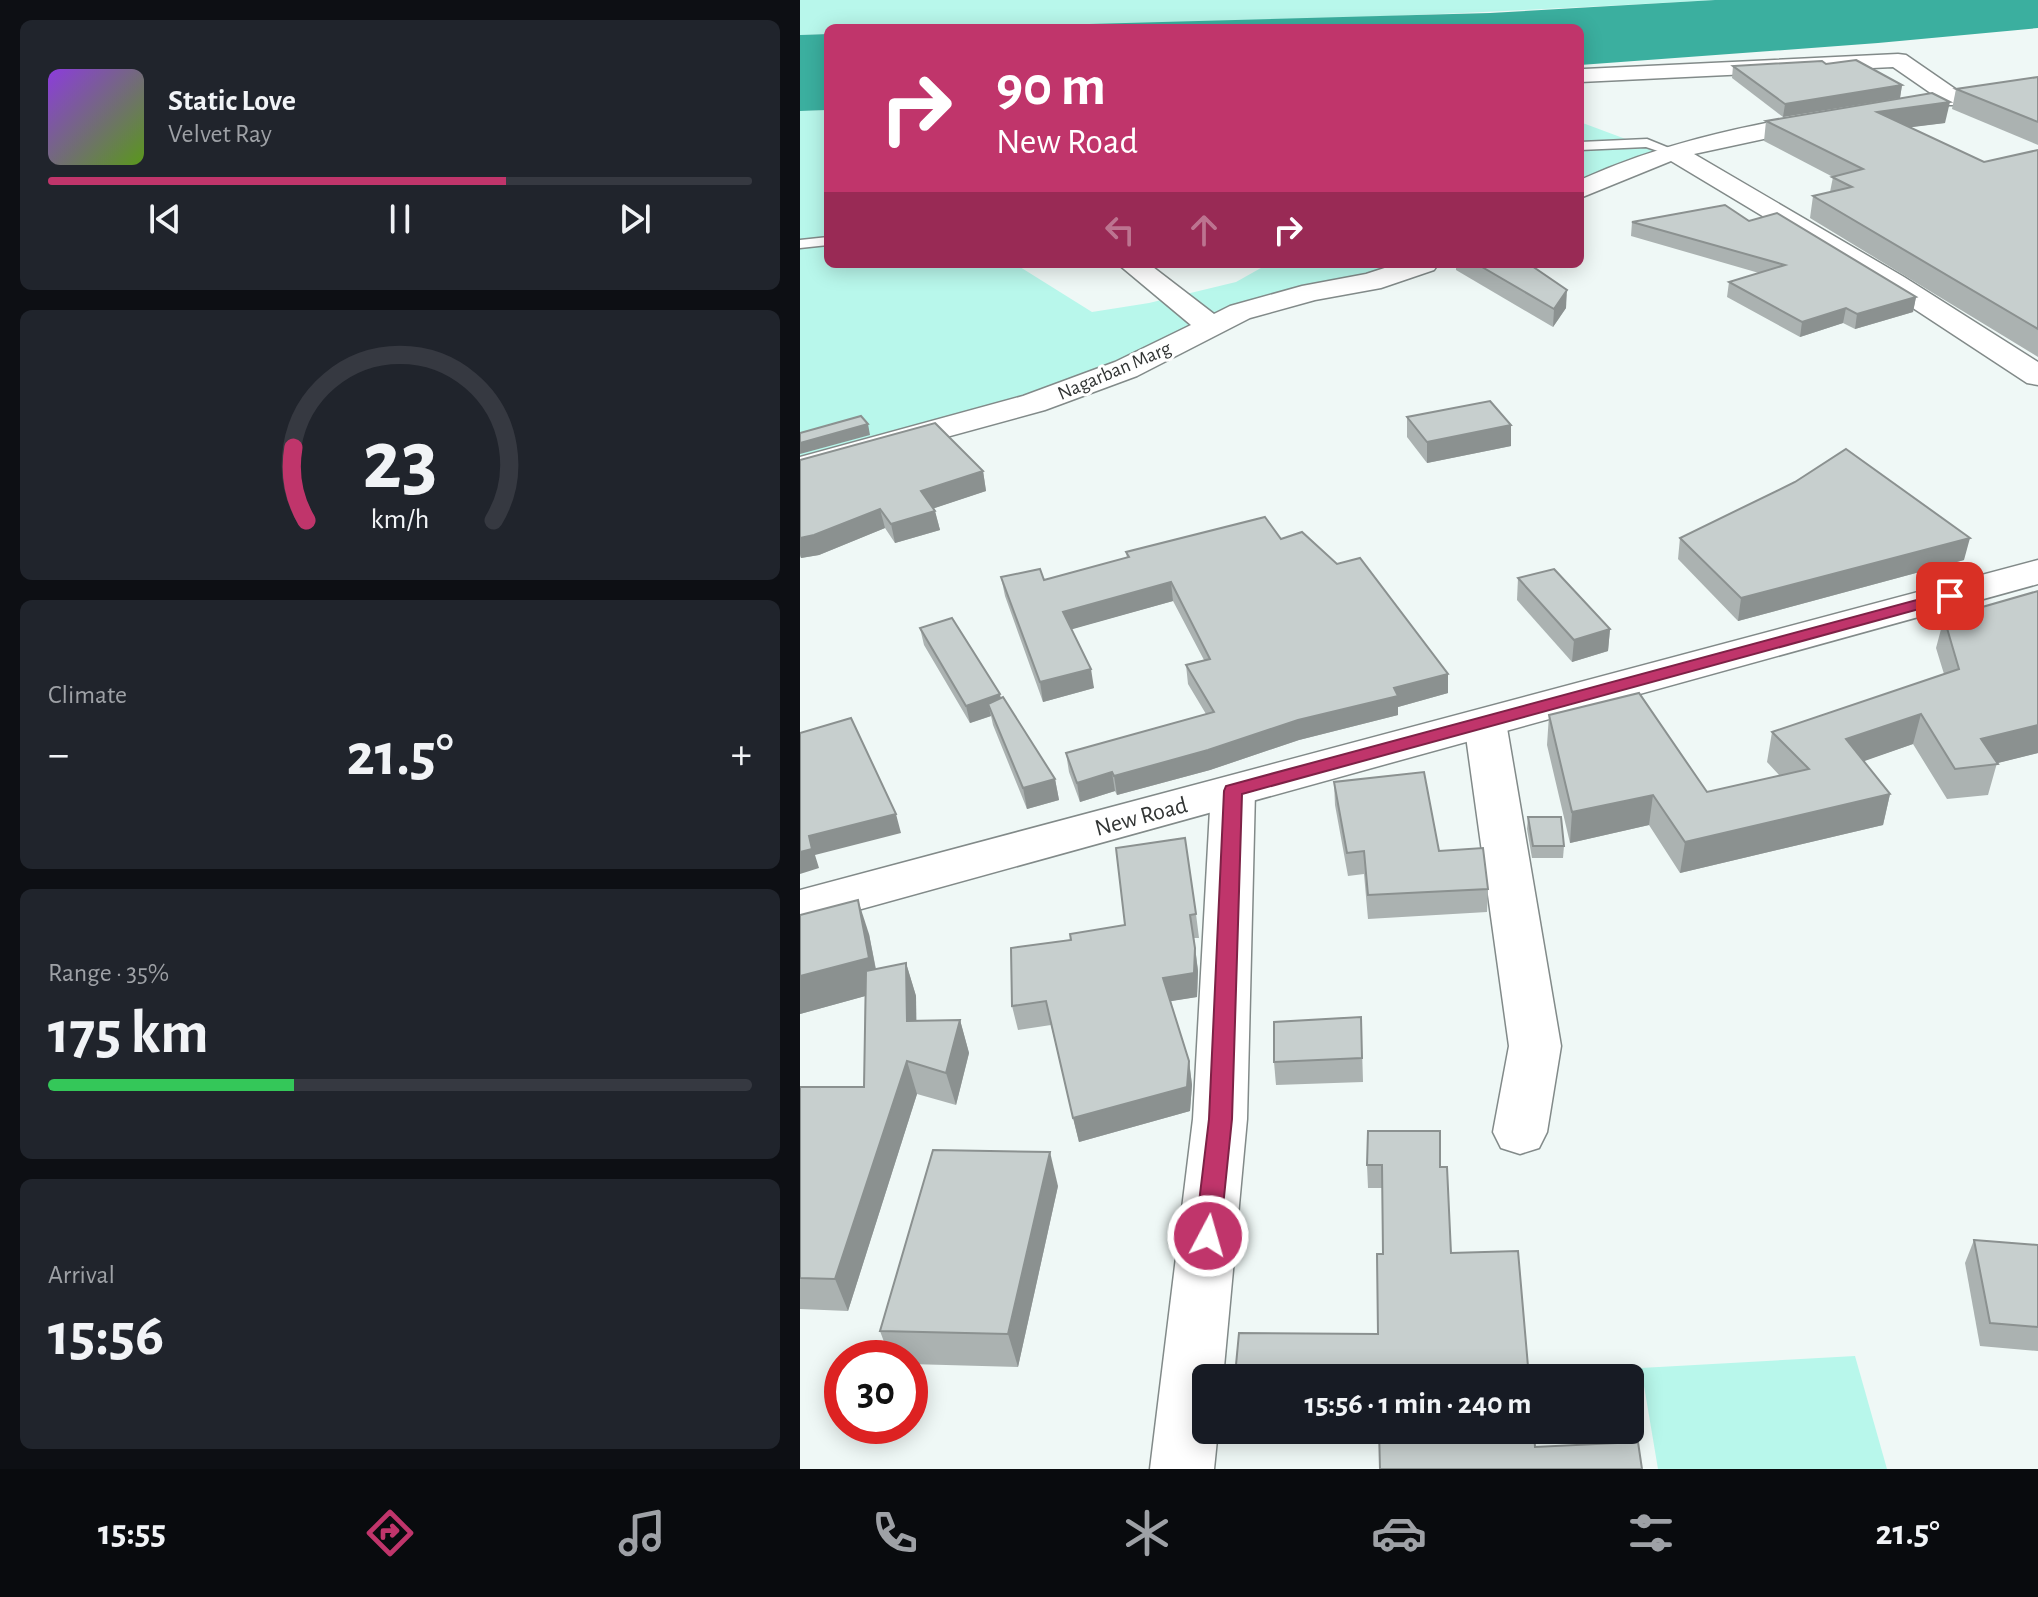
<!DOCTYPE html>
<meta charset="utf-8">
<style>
:root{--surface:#171b24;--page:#20242c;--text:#f1f3f6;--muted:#9ea1a6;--line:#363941;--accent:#c0356b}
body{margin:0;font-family:"Alegreya Sans",sans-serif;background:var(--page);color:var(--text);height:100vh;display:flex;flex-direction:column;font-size:30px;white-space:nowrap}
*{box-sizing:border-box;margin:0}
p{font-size:26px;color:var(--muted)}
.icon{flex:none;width:44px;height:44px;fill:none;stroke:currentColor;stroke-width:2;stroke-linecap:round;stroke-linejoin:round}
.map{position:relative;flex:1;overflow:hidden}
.details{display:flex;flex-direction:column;gap:20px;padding:20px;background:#0d0f14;width:800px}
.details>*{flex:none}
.hud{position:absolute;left:24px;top:24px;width:760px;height:244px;border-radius:12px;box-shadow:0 4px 20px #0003;background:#c0356b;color:#fff;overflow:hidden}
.speed{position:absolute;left:24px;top:1340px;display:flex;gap:16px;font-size:40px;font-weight:700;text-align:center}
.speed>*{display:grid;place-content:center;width:104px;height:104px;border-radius:50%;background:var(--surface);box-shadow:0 4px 20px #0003;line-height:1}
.speed .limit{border:12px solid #d22;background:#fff;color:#111}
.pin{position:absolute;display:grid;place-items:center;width:68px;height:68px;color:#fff;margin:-34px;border-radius:16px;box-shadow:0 4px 12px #0006}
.me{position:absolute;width:88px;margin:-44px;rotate:6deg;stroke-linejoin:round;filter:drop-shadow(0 0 6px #0008)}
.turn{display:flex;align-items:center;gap:28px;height:168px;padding:0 40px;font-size:36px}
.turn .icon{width:104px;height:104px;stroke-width:2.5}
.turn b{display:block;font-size:56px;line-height:68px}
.lanes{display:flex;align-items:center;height:76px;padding:0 40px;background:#0003;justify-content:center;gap:40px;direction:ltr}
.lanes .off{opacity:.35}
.big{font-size:60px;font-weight:700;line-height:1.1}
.details .tile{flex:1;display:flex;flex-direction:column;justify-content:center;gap:12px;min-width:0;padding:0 28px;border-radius:12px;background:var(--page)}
.details .dial{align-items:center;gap:0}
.dial svg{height:208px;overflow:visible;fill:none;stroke:var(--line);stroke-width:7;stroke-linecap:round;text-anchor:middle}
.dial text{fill:var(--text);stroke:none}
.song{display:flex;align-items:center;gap:24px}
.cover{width:96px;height:96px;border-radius:12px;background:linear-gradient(135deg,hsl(270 70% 55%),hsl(90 70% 35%))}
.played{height:8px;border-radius:4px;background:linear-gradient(90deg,var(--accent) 65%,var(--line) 65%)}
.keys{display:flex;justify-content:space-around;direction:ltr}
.heat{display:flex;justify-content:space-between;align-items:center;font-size:44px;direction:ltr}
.charge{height:12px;border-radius:6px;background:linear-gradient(90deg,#34c759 35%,var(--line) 0)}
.trip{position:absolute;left:392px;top:1364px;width:452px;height:80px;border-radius:12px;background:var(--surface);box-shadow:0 4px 20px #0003;font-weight:700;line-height:80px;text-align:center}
.tabs{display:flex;height:128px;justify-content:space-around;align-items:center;background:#090b0e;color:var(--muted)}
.tabs .icon{width:56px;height:56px}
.tabs .on{color:var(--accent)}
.tabs b{font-size:36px;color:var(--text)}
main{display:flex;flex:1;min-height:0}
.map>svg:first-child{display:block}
</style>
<main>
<section class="details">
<div class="tile">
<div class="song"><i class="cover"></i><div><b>Static Love</b><p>Velvet Ray</p></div></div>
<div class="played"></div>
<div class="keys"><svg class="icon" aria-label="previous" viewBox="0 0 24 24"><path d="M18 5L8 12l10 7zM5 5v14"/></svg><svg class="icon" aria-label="pause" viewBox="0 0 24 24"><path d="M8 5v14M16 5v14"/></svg><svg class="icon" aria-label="next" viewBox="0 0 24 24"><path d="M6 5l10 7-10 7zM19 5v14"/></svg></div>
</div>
<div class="tile dial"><svg viewBox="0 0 100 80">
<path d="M14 69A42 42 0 1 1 86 69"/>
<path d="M14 69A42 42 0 0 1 9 41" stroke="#c0356b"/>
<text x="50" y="56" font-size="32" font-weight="700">23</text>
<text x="50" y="72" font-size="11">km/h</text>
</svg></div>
<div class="tile"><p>Climate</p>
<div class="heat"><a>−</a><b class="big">21.5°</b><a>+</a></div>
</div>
<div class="tile"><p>Range · 35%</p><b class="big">175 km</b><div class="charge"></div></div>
<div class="tile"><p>Arrival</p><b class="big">15:56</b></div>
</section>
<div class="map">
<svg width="1238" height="1469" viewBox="0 0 1238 1469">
<rect width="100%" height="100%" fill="#eff8f6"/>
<g fill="#b8f7eb">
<path d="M0 0H915C620 17 324 28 28 28V34L0 35Z"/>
<path d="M28 110V264H215L292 312 349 303 436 282 468 264H603L566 277 483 291 438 307 309 368 233 396 109 427 0 460V111Z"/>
<path d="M780 122 858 151 780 184Z"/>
<path d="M1055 1356 1087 1469H858L841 1368Z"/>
</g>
<g fill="#3baf9f">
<path d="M915 0H1238V28L1078 43 780 65V28H141L690 13Z"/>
<path d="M28 34V110L0 111V35Z"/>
</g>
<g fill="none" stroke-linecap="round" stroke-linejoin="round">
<defs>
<g id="lane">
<path d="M847 139 879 152 873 156 846 147 780 150V142Z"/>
<path d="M28 237V245L0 248V240Z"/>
</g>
<g id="street">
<path d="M1098 54 1106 55 1164 95 1167 100 1164 105H1148L1093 67 780 82V70L784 69Z"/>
<path d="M1020 113 1028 115 1032 120 1028 125 894 154 1104 277 1238 362V385L1227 383 1084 289 871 161 780 198V180C857 145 937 127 1020 113Z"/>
<path d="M318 264H349L414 314 430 306 502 286 566 274 597 264H638L634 270 581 288 515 300 450 318 337 376 245 410 0 477V457L223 396 315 362 391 325Z"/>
<path d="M685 709 700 713 706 722 761 1046 747 1132 739 1148 720 1154 701 1148 693 1132 709 1046 664 722 670 713Z"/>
<path d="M433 776 448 781 455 791 447 1119 423 1378H406V1430H418L414 1469H350L393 1119 411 791 418 781Z"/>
</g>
<path id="secondary" d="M1238 560V584L0 926V890Z"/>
</defs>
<use href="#lane" stroke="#828a89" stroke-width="3"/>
<use href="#street" stroke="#828a89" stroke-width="3"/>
<use href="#secondary" stroke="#828a89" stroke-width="3"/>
<use href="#lane" fill="#fff" fill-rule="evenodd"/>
<use href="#street" fill="#fff" fill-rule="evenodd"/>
<use href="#secondary" fill="#fff" fill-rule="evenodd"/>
</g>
<g fill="#abb2b1">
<path d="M1026 64 1102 85 1100 98 983 117 932 78 933 66Z"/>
<path d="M1238 77V145L1152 109 1156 89Z"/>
<path d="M966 121 1145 123 1110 127 1184 162 1238 150V357L1010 218 1013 196 1030 192 1033 177 964 141Z"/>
<path d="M949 221 1116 297 1113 312 1055 329 1043 323 1000 337 927 297 929 282 959 273 831 236 832 222Z"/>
<path d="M656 264H729L766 308 753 327 656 270Z"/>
<path d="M607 417 711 446 627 463 607 437Z"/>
<path d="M0 460 183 471 186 491 134 508 140 530 95 543 85 528 19 555 1 558 0 556Z"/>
<path d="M880 538 1164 560 938 621 878 559Z"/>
<path d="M481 539 648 693 598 707V715L499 740 410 770 317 795 315 791 280 802 269 772 266 753 406 714 388 684 386 665 404 660 373 601 271 629 294 688 243 702 205 596 201 577 244 580 327 558 326 552Z"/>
<path d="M718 578 810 629 808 651 772 662 717 600Z"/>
<path d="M1238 591V753L1197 763 1188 795 1147 799 1113 744 1063 761 1090 794 1083 825 880 873 849 825 770 843 747 745 749 715 907 792 980 776 967 762 972 732 1144 674 1136 648 1144 618Z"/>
<path d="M120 628 201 698 255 779 259 800 227 809 193 725 191 716 170 723 124 645Z"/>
<path d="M534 782 639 851 688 889 687 912 568 919 564 874 548 876 535 805Z"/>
<path d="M728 817 764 846 763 858H732L727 829Z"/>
<path d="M396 914 399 938H394L398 971 397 997 370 1001 389 1061 392 1085 390 1111 279 1142 251 1025 218 1030 212 1006 271 940Z"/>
<path d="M0 915 69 934 76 969 106 963 116 996V1021L160 1020 169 1053 156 1105 117 1094 48 1311 0 1309V1087H64L65 996 0 1014Z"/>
<path d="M561 1017 563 1082 476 1085 474 1062Z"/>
<path d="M567 1165 640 1167 651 1253 729 1378H438L436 1365 578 1334 583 1254 582 1188H568Z"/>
<path d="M258 1186 218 1367 110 1364V1358H90L80 1331Z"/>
<path d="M1174 1240 1238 1245V1351L1180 1346 1165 1263Z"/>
</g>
<g fill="#8b9190">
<path d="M1102 85 1100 98 983 117 985 104Z"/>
<path d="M1150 102 1145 123 1073 132 1077 112Z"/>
<path d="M767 290 766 308 753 327 754 309Z"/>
<path d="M1116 297 1113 312 1055 329 1057 314Z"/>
<path d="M1046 308 1043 323 1000 337 1002 322Z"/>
<path d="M68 424 70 435 0 454V443Z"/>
<path d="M711 425V446L627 463V442Z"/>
<path d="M183 471 186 491 126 511 121 491Z"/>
<path d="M80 509 85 528 19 555 1 558 0 554V538Z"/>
<path d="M135 511 140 530 95 543 91 524Z"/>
<path d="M1170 538 1164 560 938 621 941 598Z"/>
<path d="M371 582 373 601 266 631 263 612Z"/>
<path d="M810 629 808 651 772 662 774 640Z"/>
<path d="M291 669 294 688 243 702 240 682Z"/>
<path d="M648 674V693L598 707V715L499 740 410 770 317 795 314 776 594 688Z"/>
<path d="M200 694 204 712 188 704 191 716 170 723 166 706Z"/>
<path d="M1121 714 1113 744 1039 770 1046 739Z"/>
<path d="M1238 725V753L1190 765 1181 739Z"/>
<path d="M312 772 315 791 280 802 277 783Z"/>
<path d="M255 779 259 800 227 809 223 788Z"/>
<path d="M1090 794 1083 825 880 873 885 842Z"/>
<path d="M853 795 849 825 770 843 772 812Z"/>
<path d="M96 814 101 833 15 855 19 868 0 874V852L9 836Z"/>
<path d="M58 900 69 934 80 992 0 1014V976Z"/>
<path d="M395 948 398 971 397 997 366 1002 363 978Z"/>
<path d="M106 963 116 996 117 1054 107 1021Z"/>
<path d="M160 1020 169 1053 156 1105 146 1073Z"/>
<path d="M107 1061 117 1094 48 1311 35 1279Z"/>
<path d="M389 1061 392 1085 390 1111 279 1142 273 1118Z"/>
<path d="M250 1152 258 1186 218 1367 208 1334Z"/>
</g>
<g fill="#c7cfce" stroke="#8b9190" stroke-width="2">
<path d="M1056 60 1102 85 985 104 933 66 1022 61 1026 64Z"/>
<path d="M1238 77V122L1156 89Z"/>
<path d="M1132 93 1150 102 1077 112 1184 162 1238 150V329L1013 196 1052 187 1032 177 1063 169 966 121Z"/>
<path d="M925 205 949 221 977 213 1116 297 1057 314 1046 308 1002 322 929 282 985 265 832 222Z"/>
<path d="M677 264H729L767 290 754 309Z"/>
<path d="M690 401 711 425 627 442 607 417Z"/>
<path d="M61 416 68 424 0 443V433Z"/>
<path d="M135 423 183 471 121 491 135 511 91 524 80 509 14 535 0 538V460Z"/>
<path d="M1046 449 1170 538 941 598 880 538 995 482Z"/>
<path d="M465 517 481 539 502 532 537 564 560 558 648 674 594 688 598 696 498 720 408 750 314 776 312 772 277 783 266 753 414 712 386 665 410 659 371 582 263 612 291 669 240 682 201 577 240 569 244 580 329 557 326 552Z"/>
<path d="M754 569 810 629 774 640 718 578Z"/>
<path d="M1238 591V725L1181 739 1198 764 1155 769 1121 714 1046 739 1090 794 885 842 853 795 772 812 749 715 839 693 907 792 1009 769 972 732 1159 669 1144 618Z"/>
<path d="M152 618 200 694 166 706 120 628Z"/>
<path d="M203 697 255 779 223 788 188 704Z"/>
<path d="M51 718 96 814 9 836 12 849 0 852V733Z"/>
<path d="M624 772 639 851 683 848 688 889 568 895 564 851 547 853 534 782Z"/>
<path d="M728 817H761L764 846H733Z"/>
<path d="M385 838 396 914 390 915 395 948 394 973 363 978 389 1061 387 1087 273 1118 246 1001 212 1006 211 948 271 940 270 934 325 925 316 848Z"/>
<path d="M58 900 69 958 0 976V915Z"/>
<path d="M106 963 107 1021 160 1020 146 1073 107 1061 35 1279 0 1278V1087H64L66 971Z"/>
<path d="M561 1017 562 1058 474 1062V1022Z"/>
<path d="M568 1131H640V1167H647L651 1253 718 1251 729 1378H579V1365H436L439 1333 578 1334 577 1254H583L582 1165H567Z"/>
<path d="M133 1150 250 1152 208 1334 80 1331Z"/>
<path d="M1174 1240 1238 1245V1327L1190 1323Z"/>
<path d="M579 1430H734L735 1447 838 1442 842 1469H580Z"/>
</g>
<path fill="#c0356b" stroke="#7d2246" stroke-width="2" d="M1150 591 1158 596 1156 599 442 794 432 1119 420 1236 417 1243 408 1246 399 1243 395 1236 409 1119 424 791 426 786Z"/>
<g text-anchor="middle" stroke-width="6" stroke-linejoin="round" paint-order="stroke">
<g font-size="20" fill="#323534" stroke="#fff">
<text transform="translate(314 370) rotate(-23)" y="7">Nagarban Marg</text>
</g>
<g font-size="24" fill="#323534" stroke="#fff">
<text transform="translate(341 816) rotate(-15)" y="8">New Road</text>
</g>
</g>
</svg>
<div class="speed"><div class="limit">30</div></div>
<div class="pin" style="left:1150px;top:596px;background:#d93025"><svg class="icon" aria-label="arrive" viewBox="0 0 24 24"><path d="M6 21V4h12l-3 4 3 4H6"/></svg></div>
<svg class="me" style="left:408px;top:1236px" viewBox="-20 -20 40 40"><circle r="17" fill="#c0356b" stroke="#fff" stroke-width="3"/><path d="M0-11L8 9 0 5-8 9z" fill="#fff"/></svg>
<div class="trip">15:56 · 1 min · 240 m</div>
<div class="hud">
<div class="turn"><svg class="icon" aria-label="right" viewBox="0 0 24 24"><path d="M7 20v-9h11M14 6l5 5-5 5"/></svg><div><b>90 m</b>New Road</div></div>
<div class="lanes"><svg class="icon off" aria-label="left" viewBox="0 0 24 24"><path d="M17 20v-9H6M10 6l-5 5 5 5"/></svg><svg class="icon off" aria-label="ahead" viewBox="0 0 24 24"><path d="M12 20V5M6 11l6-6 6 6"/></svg><svg class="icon" aria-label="right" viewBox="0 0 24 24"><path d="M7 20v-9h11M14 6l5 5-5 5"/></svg></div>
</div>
</div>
</main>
<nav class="tabs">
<b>15:55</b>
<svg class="icon on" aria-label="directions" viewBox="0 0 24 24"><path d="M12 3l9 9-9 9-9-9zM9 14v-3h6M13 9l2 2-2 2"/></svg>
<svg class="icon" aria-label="music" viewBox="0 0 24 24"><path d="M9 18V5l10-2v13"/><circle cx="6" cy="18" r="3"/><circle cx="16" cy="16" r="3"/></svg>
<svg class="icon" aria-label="phone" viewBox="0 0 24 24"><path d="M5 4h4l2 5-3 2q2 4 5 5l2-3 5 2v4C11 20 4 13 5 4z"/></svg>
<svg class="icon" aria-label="climate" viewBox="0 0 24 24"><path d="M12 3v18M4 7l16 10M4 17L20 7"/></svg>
<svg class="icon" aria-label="car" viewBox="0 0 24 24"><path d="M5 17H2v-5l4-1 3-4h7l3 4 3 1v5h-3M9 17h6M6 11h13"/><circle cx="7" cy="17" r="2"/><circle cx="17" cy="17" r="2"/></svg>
<svg class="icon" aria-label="filters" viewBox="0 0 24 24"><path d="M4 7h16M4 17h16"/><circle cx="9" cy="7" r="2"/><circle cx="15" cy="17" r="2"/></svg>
<b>21.5°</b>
</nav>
